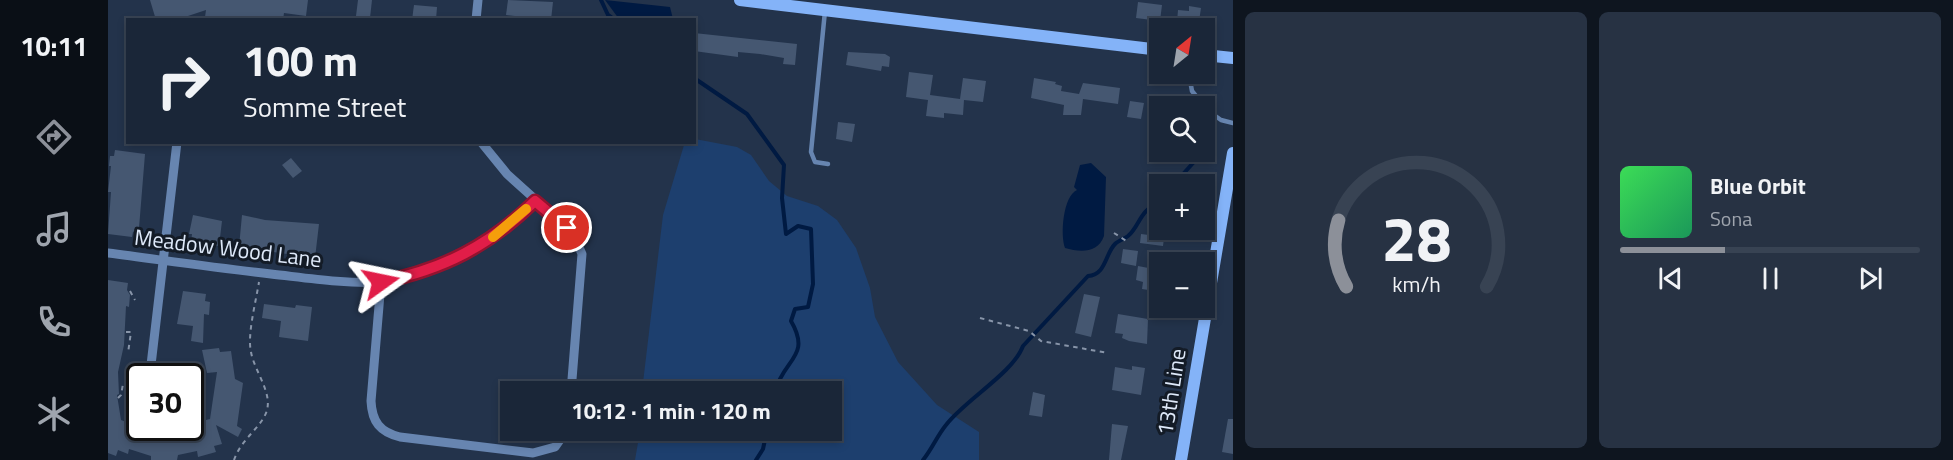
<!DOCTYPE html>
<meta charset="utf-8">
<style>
:root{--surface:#1a2638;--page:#273243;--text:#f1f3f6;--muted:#9fa5ae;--line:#384353;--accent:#8c9099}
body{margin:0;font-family:"Titillium Web",sans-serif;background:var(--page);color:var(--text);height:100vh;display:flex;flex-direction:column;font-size:22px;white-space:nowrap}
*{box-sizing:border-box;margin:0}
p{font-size:20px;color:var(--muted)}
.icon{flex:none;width:33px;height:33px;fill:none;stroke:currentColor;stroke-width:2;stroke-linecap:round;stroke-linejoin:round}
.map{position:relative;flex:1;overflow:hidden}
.sheet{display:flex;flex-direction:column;gap:12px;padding:12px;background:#0e151f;width:720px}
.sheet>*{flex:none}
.banner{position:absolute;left:18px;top:18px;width:570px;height:126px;border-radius:0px;box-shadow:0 3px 9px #0003,0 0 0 2px var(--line);background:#1a2638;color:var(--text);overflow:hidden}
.needle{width:39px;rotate:30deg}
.buttons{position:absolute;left:1041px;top:18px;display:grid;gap:12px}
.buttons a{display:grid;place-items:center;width:66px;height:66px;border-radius:0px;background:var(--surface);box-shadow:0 3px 9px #0003,0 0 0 2px var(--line);font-size:30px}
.speed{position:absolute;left:18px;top:363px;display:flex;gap:12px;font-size:30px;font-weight:700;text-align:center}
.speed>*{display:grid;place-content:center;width:78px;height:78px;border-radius:50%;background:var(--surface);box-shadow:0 3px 9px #0003,0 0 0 2px var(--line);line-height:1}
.speed .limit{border:3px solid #111;border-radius:9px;background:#fff;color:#111}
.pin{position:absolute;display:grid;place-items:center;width:51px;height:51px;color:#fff;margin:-26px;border:3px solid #fff;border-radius:50%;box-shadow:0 2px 6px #0007}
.me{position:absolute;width:66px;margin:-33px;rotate:78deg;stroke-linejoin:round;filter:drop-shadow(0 0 4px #0008)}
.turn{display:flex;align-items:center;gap:21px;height:126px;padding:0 18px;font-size:27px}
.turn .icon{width:78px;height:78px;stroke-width:2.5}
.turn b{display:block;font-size:42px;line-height:51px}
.sheet .card{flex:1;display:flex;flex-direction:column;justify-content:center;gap:9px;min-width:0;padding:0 21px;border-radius:9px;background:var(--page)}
.sheet .dial{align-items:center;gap:0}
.dial svg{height:156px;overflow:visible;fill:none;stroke:var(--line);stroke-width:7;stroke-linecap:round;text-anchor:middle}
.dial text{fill:var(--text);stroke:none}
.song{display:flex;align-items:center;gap:18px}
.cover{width:72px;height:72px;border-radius:9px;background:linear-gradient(135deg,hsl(130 70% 55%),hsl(150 70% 35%))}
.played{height:6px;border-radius:3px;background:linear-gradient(90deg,var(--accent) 35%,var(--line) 35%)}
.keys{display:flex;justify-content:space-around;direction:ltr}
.sheet .tiles{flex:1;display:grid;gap:12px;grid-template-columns:repeat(2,1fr)}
.trip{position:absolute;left:392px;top:381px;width:342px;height:60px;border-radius:0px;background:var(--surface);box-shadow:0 3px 9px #0003,0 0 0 2px var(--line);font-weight:700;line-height:60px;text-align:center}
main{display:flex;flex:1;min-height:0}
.tabs{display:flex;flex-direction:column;width:108px;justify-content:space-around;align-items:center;background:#0a0f16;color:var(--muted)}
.tabs .icon{width:42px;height:42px}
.tabs .on{color:var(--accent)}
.tabs b{font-size:27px;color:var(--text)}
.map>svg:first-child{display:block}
</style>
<main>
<nav class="tabs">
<b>10:11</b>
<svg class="icon on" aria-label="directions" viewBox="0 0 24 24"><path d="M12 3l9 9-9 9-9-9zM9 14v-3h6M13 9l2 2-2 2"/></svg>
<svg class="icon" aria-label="music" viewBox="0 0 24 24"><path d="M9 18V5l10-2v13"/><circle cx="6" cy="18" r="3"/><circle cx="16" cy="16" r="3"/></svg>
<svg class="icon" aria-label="phone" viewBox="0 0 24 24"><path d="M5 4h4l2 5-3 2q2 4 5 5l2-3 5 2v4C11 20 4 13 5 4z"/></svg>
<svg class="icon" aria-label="climate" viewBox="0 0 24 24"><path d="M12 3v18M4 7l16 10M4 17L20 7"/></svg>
</nav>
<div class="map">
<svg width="1125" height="460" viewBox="0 0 1125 460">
<rect width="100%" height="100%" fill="#23334b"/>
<path fill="#1d3f6e" d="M587 139 629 147 643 155 661 181 679 196 710 206 729 220 748 248 762 288 767 317 790 362 829 405 871 432V460H527L532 431 723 430V392L534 391 555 215 576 145 586 142Z"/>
<g fill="#001a42">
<path d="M497 0 562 7 565 19H511Z"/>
<path d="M983 163 998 177 996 236C990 254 971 252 957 248 952 235 955 196 969 190L966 187 972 165Z"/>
</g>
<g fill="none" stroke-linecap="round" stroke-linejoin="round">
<g stroke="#001a42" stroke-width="4">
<path d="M493 0 500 15 507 20"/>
<path d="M586 78 639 114 676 165 674 198 678 234 690 226 703 229 705 284 700 307 687 309 683 321C704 357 675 359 667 392"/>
<path d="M1096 148 1099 143"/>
<path d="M1066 184 1095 152"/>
<path d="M648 460 655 449 659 430"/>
<path d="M815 460C824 449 829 436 838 425 857 400 905 373 915 346L980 276C998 275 997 254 1007 244 1010 241 1016 239 1020 236 1032 226 1031 210 1052 202"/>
</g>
</g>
<g fill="#455771">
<path d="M42 0H200L198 16 176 13 175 20H111L97 17 98 10 68 20H48Z"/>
<path d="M250 0H264L262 18 248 16Z"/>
<path d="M400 0 445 2 443 20 398 15Z"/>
<path d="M1030 2 1054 5 1052 21 1028 18Z"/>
<path d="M306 5 329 7 328 20H304Z"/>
<path d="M1081 6 1093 8 1090 28H1079V23L1069 22 1070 10 1081 11Z"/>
<path d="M586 33 689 44 687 65 675 64 676 58 652 54 630 52V57L586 51Z"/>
<path d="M740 52 777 54 782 57 781 67 774 66 773 71 738 65Z"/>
<path d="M801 72 825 75 822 95 852 99 855 78 878 81 875 102 856 100 855 115 836 113V118L818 116 820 100 798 97Z"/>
<path d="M926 78 948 82 947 84 954 86 953 91 971 94 975 83 1012 88 1010 104 975 99 973 115H955L956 105 923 98Z"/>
<path d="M1022 101 1036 103 1033 119 1019 117Z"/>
<path d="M730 122 747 124 744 142 728 139Z"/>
<path d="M7 150 37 154 31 228 25 232 24 237 0 234 3 192H0L3 166H1L2 156H6Z"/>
<path d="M183 158 194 171 185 178 174 165Z"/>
<path d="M1046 203H1052V230H1057L1055 246 1032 243 1033 234 1041 235Z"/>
<path d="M85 215 114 221 111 246 83 243 84 234H81Z"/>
<path d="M134 215 157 220 211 224 207 258 131 247Z"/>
<path d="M1015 249 1030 251 1028 266 1013 263Z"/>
<path d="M1030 266 1051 270 1047 291 1034 289 1035 282 1028 280Z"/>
<path d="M0 280 20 283 19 290 22 295 21 307 18 306 16 345 10 372 11 394 9 395 13 420 29 426 27 430 78 436 76 430 82 428V424L102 419 109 372 99 373 94 350 111 348 112 352 123 351 127 379 135 383 129 426 134 429 130 437 108 425 114 444 106 446 108 452 90 457 89 451 70 455 69 460H43V456L21 449 20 454 10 450 8 456 0 453Z"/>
<path d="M75 291 98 294 97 301 102 302 101 315 96 314 95 343 83 341 85 326 69 324Z"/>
<path d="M976 294 992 297 983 337 967 333Z"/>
<path d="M156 304 187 308 188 305 204 307 200 341 171 337 173 321 154 318Z"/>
<path d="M1010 314 1040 319 1039 344 1021 341 1014 338 1015 334 1007 333Z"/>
<path d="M1024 366 1037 368 1033 395 1004 390 1007 367 1024 370Z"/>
<path d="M925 392 937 395 934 417 921 415Z"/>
<path d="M1120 419H1125V454L1114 452Z"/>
<path d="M1004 424 1020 426 1013 460H1001Z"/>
</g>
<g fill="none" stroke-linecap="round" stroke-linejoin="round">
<g stroke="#8895a9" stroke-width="2" stroke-dasharray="4.5 4.5" stroke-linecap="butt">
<path d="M1064 181 1070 184"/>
<path d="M1006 233 1020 242"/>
<path d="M22 291 27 300"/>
<path d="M872 318 921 331 933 341 1000 353"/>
<path d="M18 332H23L20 353"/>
<path d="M10 398 13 395 15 384"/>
<path d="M21 412 26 423"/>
<path d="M126 460C133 439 155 426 159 410 164 392 146 370 143 352 139 335 148 301 151 282"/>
</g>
<g stroke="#6785b0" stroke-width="4.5">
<path d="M717 11 703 152 707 162 720 164"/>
<path d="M1081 75 1084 91 1096 106"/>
<path d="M1096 108 1113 120 1125 123"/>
</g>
<g stroke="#6785b0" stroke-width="9">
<path d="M368 20 370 0"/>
<path d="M373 142 399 174 459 228 466 236 474 254 463 392"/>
<path d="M0 253C54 260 109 268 163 274 199 278 237 284 273 282 332 277 387 241 427 200"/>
<path d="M273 282 263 401C264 422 272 432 292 437L425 453 447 447 459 430"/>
<path d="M47 376 43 365 69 142"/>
</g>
<g stroke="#84b3f8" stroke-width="12">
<path d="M632 0 1052 50"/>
<path d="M1096 55 1125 58"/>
<path d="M1073 460 1125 153"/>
</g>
</g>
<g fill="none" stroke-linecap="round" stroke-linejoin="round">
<defs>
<path id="route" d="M273 282C336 269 381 246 427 201L459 228"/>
</defs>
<use href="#route" stroke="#92132f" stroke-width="15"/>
<use href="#route" stroke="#e11d48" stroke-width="10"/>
<path stroke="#f59e0b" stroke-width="10" d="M385 237 418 209"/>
</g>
<g text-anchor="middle" stroke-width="6" stroke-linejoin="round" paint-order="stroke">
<g font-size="22" fill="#dee9f9" stroke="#131b26">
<text transform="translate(120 248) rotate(7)" y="8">Meadow Wood Lane</text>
<text transform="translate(1063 392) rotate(-81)" y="8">13th Line</text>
</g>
</g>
</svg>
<div class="buttons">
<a><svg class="needle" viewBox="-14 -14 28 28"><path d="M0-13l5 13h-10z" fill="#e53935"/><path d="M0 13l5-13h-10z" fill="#9fa5ae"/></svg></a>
<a><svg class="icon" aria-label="search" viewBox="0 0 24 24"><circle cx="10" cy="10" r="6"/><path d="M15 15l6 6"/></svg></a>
<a>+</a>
<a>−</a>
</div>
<div class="speed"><div class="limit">30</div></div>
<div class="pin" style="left:459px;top:228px;background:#d93025"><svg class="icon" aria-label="arrive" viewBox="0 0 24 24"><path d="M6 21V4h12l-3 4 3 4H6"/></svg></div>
<svg class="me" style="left:273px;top:282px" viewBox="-20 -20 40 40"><path d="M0-17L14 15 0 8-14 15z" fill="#e11d48" stroke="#fff" stroke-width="4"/></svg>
<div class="trip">10:12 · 1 min · 120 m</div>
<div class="banner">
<div class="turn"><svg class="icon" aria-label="right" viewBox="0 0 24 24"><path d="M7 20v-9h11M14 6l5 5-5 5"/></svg><div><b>100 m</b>Somme Street</div></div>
</div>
</div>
<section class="sheet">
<div class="tiles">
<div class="card dial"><svg viewBox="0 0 100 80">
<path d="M14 69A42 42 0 1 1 86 69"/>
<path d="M14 69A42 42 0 0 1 10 35" stroke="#8c9099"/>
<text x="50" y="56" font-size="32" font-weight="700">28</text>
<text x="50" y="72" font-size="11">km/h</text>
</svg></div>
<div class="card">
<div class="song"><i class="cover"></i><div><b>Blue Orbit</b><p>Sona</p></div></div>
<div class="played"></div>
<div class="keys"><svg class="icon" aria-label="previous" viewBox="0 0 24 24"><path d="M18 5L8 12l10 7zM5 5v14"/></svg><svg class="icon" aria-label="pause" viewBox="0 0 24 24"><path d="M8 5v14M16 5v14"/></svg><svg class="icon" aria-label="next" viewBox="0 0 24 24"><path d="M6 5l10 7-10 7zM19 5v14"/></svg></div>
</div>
</div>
</section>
</main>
